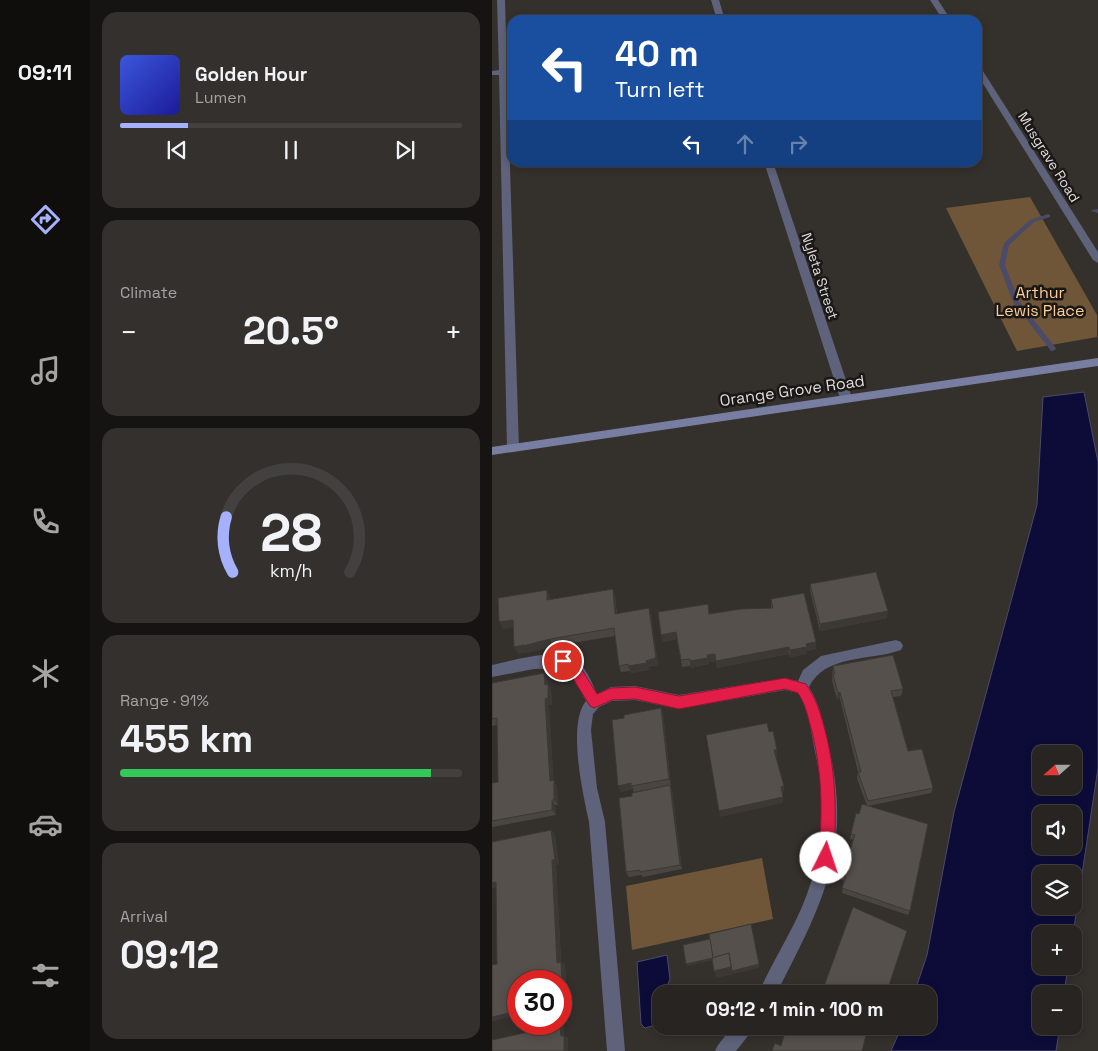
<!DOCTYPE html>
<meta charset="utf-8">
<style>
:root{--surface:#272421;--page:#33302e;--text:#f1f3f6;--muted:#a4a4a5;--line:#43413f;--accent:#a5b1fc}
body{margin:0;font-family:"Space Grotesk",sans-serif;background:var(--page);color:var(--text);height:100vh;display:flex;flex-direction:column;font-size:19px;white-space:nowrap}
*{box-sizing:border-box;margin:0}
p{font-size:16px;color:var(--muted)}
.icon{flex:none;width:28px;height:28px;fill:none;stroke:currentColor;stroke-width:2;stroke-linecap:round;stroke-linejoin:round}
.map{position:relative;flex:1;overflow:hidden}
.side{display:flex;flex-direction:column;gap:12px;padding:12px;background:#151412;width:402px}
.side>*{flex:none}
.hud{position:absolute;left:15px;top:15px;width:475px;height:152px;border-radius:15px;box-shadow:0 2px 8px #0003,0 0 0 1px var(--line);background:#1a4fa0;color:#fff;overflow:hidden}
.needle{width:32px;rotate:249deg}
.buttons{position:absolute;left:540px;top:745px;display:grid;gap:10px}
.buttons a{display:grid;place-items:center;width:50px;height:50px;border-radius:10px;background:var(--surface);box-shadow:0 2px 8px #0003,0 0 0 1px var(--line);font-size:25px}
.speed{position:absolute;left:15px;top:970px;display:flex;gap:10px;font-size:25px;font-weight:700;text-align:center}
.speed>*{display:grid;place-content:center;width:65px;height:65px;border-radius:50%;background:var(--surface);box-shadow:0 2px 8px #0003,0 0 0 1px var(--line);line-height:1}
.speed .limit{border:8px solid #d22;background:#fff;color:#111}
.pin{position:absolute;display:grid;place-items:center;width:42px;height:42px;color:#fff;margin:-21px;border:2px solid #fff;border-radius:50%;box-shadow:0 1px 5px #0007}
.me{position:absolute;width:55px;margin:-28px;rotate:4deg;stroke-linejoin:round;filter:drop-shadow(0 0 4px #0008)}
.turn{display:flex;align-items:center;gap:18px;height:105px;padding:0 25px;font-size:22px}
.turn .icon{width:65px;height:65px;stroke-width:2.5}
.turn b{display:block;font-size:35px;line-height:42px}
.lanes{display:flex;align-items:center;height:48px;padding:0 25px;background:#0003;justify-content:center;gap:25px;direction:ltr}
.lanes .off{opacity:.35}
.big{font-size:38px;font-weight:600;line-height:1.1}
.side .card{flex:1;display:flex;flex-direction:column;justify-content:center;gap:8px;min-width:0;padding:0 18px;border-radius:15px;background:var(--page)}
.side .dial{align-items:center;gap:0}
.dial svg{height:130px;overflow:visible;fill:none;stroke:var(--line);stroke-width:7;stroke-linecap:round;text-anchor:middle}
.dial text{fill:var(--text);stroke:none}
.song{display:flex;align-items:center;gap:15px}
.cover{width:60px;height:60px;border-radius:8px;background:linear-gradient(135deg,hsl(230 70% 55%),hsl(240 70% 35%))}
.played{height:5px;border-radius:2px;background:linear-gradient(90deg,var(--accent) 20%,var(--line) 20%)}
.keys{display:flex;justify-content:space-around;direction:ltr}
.heat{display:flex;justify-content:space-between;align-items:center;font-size:28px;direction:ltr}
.charge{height:8px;border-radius:4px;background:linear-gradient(90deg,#34c759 91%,var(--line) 0)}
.trip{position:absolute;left:160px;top:985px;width:285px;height:50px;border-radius:15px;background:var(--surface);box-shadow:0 2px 8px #0003,0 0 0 1px var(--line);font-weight:600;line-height:50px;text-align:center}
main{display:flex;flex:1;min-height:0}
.tabs{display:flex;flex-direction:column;width:90px;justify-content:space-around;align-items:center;background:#100e0d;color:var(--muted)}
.tabs .icon{width:35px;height:35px}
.tabs .current{color:var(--accent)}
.tabs b{font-size:22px;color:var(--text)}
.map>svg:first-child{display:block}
</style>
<main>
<nav class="tabs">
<b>09:11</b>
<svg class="icon current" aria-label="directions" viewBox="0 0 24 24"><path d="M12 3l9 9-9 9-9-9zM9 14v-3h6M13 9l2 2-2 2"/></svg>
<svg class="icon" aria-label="music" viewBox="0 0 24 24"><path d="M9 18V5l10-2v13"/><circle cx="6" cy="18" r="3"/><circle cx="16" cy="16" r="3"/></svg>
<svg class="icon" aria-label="phone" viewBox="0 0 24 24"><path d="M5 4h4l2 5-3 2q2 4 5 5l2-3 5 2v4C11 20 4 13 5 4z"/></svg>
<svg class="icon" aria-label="climate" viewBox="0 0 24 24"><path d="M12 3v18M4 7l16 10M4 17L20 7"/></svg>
<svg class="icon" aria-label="car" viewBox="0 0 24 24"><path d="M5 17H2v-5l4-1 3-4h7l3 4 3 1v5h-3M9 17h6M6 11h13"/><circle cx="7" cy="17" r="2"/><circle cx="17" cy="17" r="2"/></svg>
<svg class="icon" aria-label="filters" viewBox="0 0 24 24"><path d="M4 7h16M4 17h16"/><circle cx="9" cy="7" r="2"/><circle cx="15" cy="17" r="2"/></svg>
</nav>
<section class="side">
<div class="card">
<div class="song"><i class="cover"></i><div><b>Golden Hour</b><p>Lumen</p></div></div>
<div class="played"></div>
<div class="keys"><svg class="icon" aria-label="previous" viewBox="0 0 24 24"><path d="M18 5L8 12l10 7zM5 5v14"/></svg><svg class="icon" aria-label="pause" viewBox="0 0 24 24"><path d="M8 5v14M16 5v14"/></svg><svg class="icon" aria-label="next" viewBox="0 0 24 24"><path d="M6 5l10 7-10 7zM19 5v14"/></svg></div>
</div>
<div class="card"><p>Climate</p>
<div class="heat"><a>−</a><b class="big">20.5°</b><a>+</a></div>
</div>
<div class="card dial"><svg viewBox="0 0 100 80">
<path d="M14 69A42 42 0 1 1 86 69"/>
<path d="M14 69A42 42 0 0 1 10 35" stroke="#a5b1fc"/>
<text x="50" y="56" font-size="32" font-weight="700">28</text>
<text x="50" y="72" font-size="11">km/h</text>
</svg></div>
<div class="card"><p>Range · 91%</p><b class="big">455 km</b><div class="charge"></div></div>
<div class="card"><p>Arrival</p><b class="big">09:12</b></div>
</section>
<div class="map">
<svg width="606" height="1051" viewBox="0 0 606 1051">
<rect width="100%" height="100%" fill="#34302c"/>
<g fill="#6f5639">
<path d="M538 197 605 315V337L525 351 454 208Z"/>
<path d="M270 858 281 919 140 950 134 886Z"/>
</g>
<g fill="#0d0c39" stroke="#4c4a69" fill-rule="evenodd">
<path d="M592 392 606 462V768L581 934H549V966H576L572 994H549V1026H568L564 1051H399L410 1026H436V994H422L435 955 462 812 545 505 551 397ZM549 754H581V786H549ZM549 814H581V846H549ZM549 874H581V906H549Z"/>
<path d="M175 955 178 979 172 994H169L167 1021 163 1025 153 1028 149 1024 145 962Z"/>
</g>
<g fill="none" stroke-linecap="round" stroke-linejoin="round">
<g fill="#4c4a69" fill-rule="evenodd">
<path d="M606 209V213L599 211 600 210Z"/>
<path d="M556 214 558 215V217L542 222 517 245 513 265 527 301 563 347 564 349 561 351H559L521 302 507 265 512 243 538 220Z"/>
</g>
<g fill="#5e627a" fill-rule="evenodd">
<path d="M5 0H13L15 69H20V73L15 74 27 448 21 452 15 448 7 75H0V71L7 70Z"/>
<path d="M219 0H227L233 20H225Z"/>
<path d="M272 162H281L360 398 358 401 354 402 348 398Z"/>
<path d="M404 640 409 642 411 646 409 650C379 661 333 654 317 687 329 706 332 727 337 748 361 850 329 906 284 994H266C277 969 291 946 303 922 330 868 337 810 323 752 319 731 317 711 306 693L293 690 187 709 143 700 120 701 107 707 101 714 99 730 105 788 113 822 133 1051H115L97 822C91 794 75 724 94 701L81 677 72 668 42 669 0 677V665C22 660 65 647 84 660 94 667 100 683 105 694L119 687 143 686 187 695 293 678 306 681 311 670 329 656Z"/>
<path d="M241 1026H262L259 1032 244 1051H223L226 1045Z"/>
</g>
<g fill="#5e627a" fill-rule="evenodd">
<path d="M438 0H446L459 20H451Z"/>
<path d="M485 66 489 68 606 252V263L601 260 485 74Z"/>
</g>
<path fill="#777ea2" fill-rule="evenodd" d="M606 358V366L0 455V447Z"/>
</g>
<g fill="#494541">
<path d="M318 584 395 618 328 631 318 591Z"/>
<path d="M123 596 125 613 159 615 166 665 156 667 157 670 139 673 138 671 129 672 127 666 123 636 61 646 35 653 34 652 26 654 21 627 11 629 58 597V600Z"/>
<path d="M279 599 324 649 315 651V654L298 657 297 654 225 668 224 661 217 662V664L199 668V666L190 667 185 639 171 642 169 635 217 614 279 608Z"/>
<path d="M341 666 411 689 409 696 401 697 416 751 441 788 439 793 376 806 418 911 416 915 350 893 352 881 349 880V875L362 840 358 839 359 834 367 814 375 806 365 778 366 772 348 699H345L340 681Z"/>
<path d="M56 680V684L59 691 60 705H57L61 780 65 786 66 805H63L64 815 0 827V783L6 782 5 725 0 726V683Z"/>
<path d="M169 708 171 714 179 785 142 792 141 789 129 792 132 718Z"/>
<path d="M178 785 180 791 190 869 151 877 149 875 137 877 134 872 140 796Z"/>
<path d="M59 830 63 835 67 864 64 865 69 962 73 965 74 990H70V1005H69V981H26V1015L0 1021 5 964 4 888Z"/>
<path d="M332 986 394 994H341L332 989Z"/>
</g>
<g fill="#3c3835">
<path d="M121 589 123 596 125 621 123 614Z"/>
<path d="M55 590 58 597V608L55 600Z"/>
<path d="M157 608 159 615 166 665 156 667 157 670 139 673 136 666Z"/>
<path d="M396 611 395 618 328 631V624Z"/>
<path d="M21 620 24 627 11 629 7 622Z"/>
<path d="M184 632 186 639 171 642 169 635Z"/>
<path d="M58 639 61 646 35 653 34 652 26 654 22 647Z"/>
<path d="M324 642V649L315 651V654L298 657V650L314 644Z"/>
<path d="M297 647V654L225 668 224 661Z"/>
<path d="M223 654 224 661 217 662V664L199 668 198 661 215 655Z"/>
<path d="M52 673 56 680V684L59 691 60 705H57L62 786 58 781Z"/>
<path d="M348 692V699H345L346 693Z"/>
<path d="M169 708 171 714 179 785 177 779Z"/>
<rect x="282" y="750" width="3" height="6"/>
<path d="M62 780 65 786 66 805 62 800Z"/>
<path d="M139 783 141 789 129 792 126 786Z"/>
<path d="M178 785 180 791 190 869 188 865Z"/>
<path d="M292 786V792H289V787Z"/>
<path d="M291 797V803L228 817 227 811Z"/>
<path d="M60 800 63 805 64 815 60 810Z"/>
<path d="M59 830 63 835 67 864 64 865 69 962 73 965 74 990 70 987 65 963Z"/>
<path d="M4 882 9 887 0 888V883Z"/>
<path d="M219 941 222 960 195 966 194 964Z"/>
<path d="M237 953 267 964V968L225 978 222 971Z"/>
<rect x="69" y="990" width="1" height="15"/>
<path d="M26 1011V1015L0 1021V1017Z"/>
<path d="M68 1025 72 1027V1036L76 1038V1051H72L69 1036Z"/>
</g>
<g fill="#55504c" stroke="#3c3835">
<path d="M384 572 396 611 328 624 318 584Z"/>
<path d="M121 589 123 614 157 608 164 658 154 661 155 663 136 666V664L127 666 122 628 58 639 31 646 32 645 22 647 21 620 7 622 6 598 55 590V600Z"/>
<path d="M312 593 324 642 314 644 315 647 298 650 297 647 224 661 223 654 215 655 216 658 198 661V659L189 660 184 632 169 635 166 612 216 604 217 614 249 609 281 608 279 599Z"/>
<path d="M401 655 411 689 399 691 416 751 430 749 441 788 376 801 366 772H369L348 692 346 693 341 675 343 674 341 666Z"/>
<path d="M52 673 53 685 56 684V698L53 699 58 781 62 780V800H60V810L0 821V783L6 782 5 718 0 719V683Z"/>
<path d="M169 708 177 779 139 786V783L126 786 120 720 132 718V715Z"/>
<path d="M275 723 277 732 281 731 285 750H282L292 786 289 787 291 797 227 811 214 735Z"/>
<path d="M178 785 188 865 148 872V870L134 872 127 798 140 796V793Z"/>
<path d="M370 804 436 824 418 911 350 888 354 876 349 875 363 835 359 834 364 813 367 814Z"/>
<path d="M59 830 63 860H60L65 963 69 962 70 987H69V981H26V1011L0 1017V965L5 964 4 882 0 883V842Z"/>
<path d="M361 907 415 931 394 994H348L332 986Z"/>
<path d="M259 924 267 964 240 971 237 953 221 958 217 934Z"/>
<path d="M218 939 221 958 194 964 191 945Z"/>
<path d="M237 953 239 967 222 971 220 958Z"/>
<path d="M68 1025 69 1036H72V1051H0V1040Z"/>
<path d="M291 1026H374L376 1027 370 1051H280L283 1043 289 1046 293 1033 289 1032Z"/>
</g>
<path fill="#e11d48" stroke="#92132f" d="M71 655 84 660 105 694 119 688 143 687 187 696 293 678 314 684C325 700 329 715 334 734 345 780 344 812 342 858L339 863 334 865 329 863 327 858C330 811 331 779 320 732 316 718 314 705 306 693L293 689 187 709 143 699 120 700 102 708 98 706 75 669 66 665 64 661 66 657Z"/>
<g text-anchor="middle" stroke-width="5" stroke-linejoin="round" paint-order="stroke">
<g font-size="14" fill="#dfdcda" stroke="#1a1816">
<text transform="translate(557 157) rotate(58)" y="5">Musgrave Road</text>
<text transform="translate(328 276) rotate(72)" y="5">Nyleta Street</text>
</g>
<g font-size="16" fill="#fecd95" stroke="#1a1816">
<text x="548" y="298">Arthur<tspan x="548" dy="18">Lewis Place</tspan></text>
</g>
<g font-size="16" fill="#dfdcda" stroke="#1a1816">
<text transform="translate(300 390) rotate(-8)" y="6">Orange Grove Road</text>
</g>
</g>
</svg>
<div class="buttons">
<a><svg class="needle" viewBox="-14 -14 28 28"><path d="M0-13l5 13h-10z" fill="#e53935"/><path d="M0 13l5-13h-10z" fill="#a4a4a5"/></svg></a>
<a><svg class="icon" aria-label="sound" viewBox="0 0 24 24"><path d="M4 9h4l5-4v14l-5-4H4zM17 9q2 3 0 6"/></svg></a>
<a><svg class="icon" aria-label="layers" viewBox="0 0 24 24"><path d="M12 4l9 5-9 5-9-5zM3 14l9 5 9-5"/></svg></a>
<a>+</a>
<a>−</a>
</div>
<div class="speed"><div class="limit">30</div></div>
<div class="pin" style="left:71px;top:661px;background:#d93025"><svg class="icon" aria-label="arrive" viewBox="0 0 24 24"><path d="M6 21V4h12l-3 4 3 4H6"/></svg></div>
<svg class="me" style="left:334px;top:858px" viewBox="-20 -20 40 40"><circle r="19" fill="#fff"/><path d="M0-13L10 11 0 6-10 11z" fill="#e11d48"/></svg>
<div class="trip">09:12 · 1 min · 100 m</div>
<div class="hud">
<div class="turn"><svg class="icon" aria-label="left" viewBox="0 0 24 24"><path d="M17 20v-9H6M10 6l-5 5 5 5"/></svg><div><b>40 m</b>Turn left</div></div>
<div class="lanes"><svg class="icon" aria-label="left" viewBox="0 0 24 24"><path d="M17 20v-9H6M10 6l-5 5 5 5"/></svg><svg class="icon off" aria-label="ahead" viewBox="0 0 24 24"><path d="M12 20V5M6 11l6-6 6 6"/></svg><svg class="icon off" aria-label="right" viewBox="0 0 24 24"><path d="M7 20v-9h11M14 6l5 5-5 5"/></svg></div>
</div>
</div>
</main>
